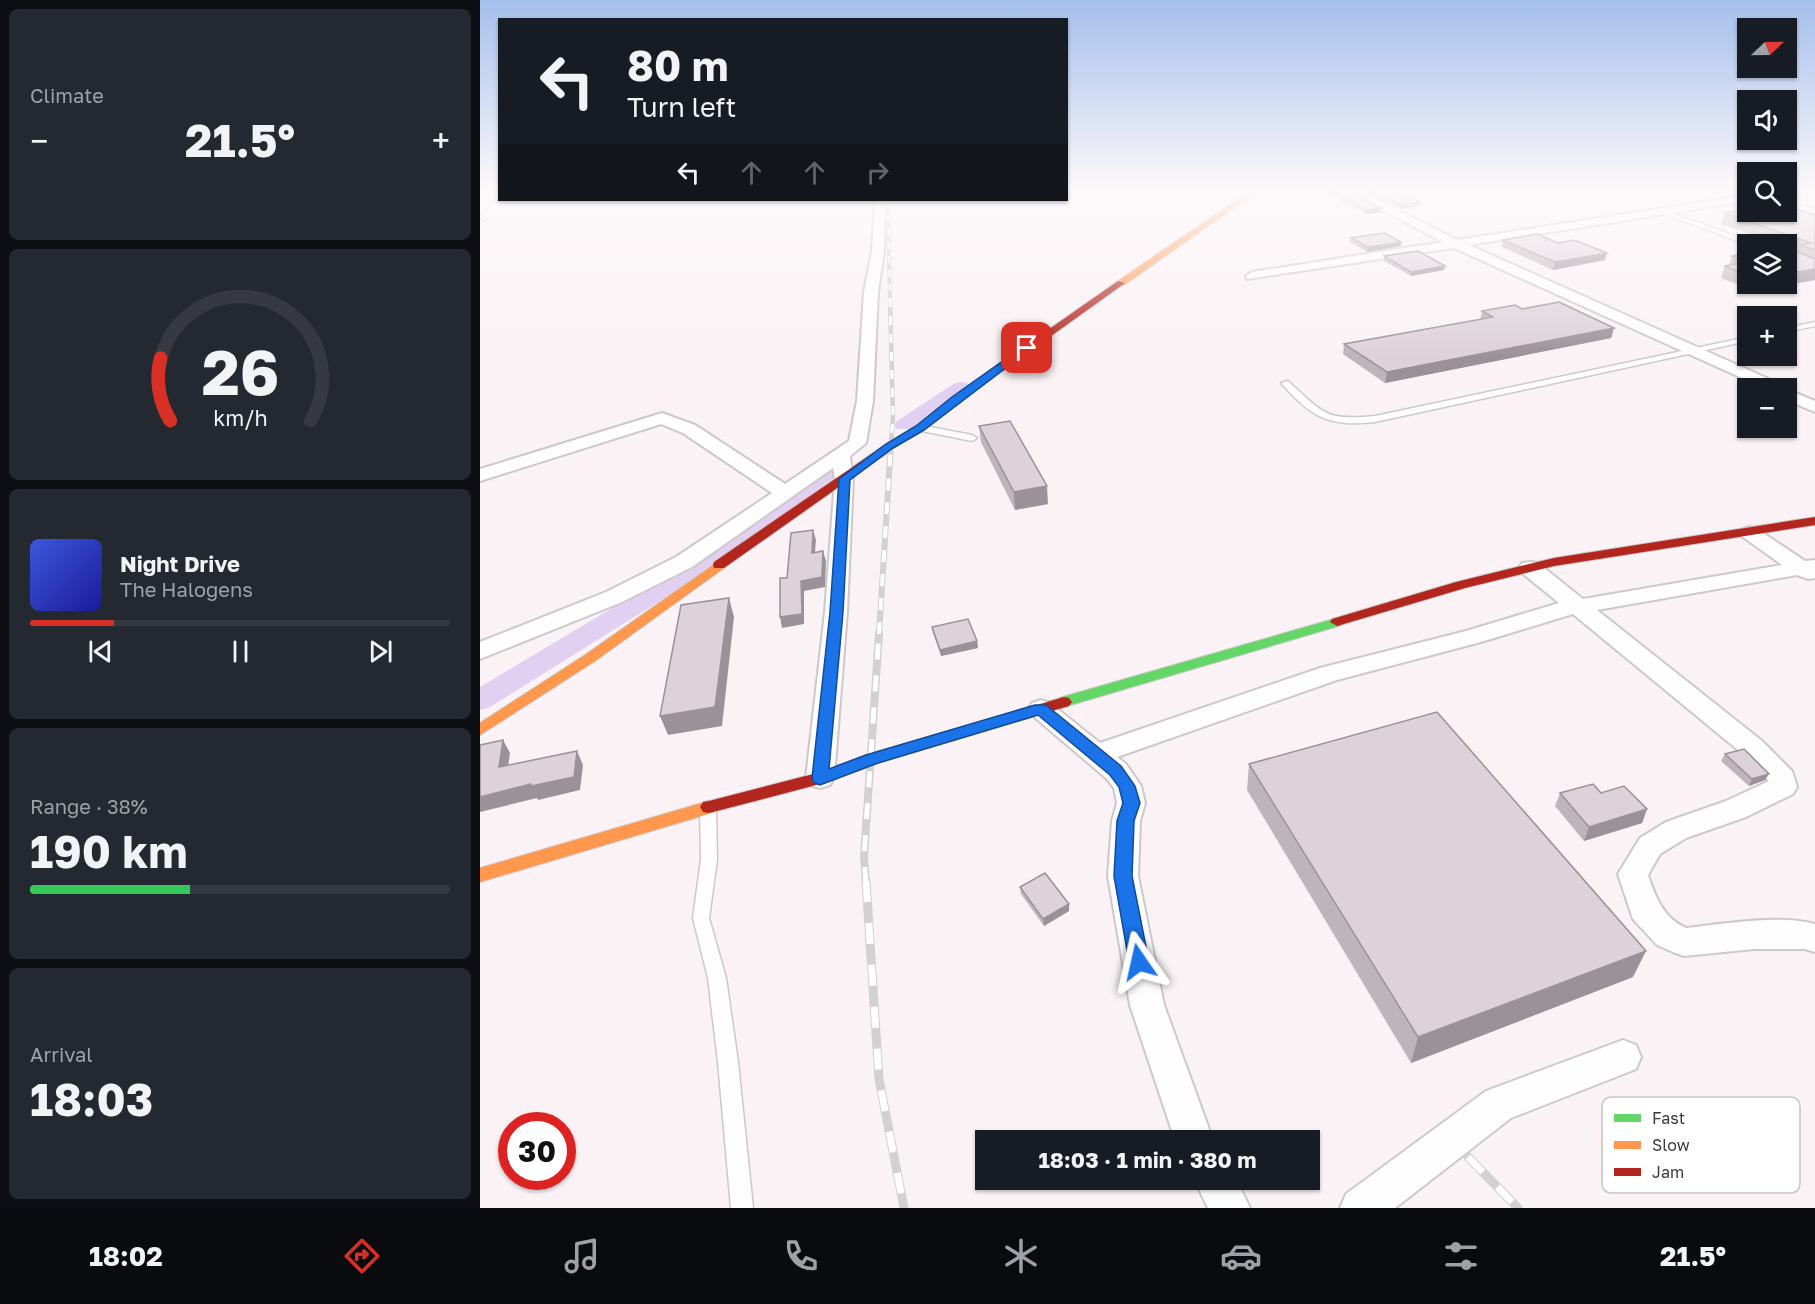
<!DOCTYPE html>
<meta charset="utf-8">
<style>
:root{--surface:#171b24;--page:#242831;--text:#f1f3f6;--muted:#9ea1a6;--line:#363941;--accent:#d93025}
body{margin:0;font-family:"Golos Text",sans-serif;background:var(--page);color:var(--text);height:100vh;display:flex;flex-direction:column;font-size:22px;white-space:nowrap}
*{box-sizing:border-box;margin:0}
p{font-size:20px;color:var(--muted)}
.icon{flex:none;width:33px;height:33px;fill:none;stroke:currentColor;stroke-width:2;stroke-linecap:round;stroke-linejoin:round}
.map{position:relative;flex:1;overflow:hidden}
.sheet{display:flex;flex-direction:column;gap:9px;padding:9px;background:#0d0f14;width:480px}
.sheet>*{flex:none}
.guide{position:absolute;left:18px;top:18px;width:570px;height:183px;border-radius:0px;box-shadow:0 2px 4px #0004;background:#171b24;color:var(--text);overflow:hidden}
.needle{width:39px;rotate:68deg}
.controls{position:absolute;left:1257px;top:18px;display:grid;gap:12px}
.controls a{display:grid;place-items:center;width:60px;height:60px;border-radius:0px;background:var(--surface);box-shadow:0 2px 4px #0004;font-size:30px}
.speed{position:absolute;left:18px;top:1112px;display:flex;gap:12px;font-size:30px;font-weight:700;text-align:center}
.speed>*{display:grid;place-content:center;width:78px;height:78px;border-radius:50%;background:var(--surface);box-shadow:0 2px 4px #0004;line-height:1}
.speed .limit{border:9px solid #d22;background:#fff;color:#111}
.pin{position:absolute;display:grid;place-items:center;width:51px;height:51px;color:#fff;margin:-26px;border-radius:12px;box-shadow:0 3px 9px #0006}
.me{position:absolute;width:66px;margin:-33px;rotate:349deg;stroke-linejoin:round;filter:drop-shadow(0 0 4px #0008)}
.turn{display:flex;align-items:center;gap:21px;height:126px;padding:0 30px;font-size:27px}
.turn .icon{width:78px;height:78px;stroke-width:2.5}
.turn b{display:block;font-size:42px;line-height:51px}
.lanes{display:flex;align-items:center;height:57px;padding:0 30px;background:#0003;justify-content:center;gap:30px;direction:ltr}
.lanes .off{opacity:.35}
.big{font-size:45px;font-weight:700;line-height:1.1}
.sheet .widget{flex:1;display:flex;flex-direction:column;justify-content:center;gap:9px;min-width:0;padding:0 21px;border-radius:9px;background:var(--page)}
.sheet .dial{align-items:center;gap:0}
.dial svg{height:156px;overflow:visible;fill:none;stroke:var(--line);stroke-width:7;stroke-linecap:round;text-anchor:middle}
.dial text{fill:var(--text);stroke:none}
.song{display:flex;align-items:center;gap:18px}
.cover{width:72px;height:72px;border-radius:9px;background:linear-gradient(135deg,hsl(230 70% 55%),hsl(240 70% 35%))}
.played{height:6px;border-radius:3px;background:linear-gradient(90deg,var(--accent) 20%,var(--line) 20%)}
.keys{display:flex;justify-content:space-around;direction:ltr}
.heat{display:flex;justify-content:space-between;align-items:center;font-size:33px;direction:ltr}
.charge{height:9px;border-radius:4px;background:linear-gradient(90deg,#34c759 38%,var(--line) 0)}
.trip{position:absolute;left:495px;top:1130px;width:345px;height:60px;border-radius:0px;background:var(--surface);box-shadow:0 2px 4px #0004;font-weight:700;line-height:60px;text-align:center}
.menu{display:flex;height:96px;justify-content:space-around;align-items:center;background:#090b0e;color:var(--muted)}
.menu .icon{width:42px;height:42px}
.menu .on{color:var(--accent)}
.menu b{font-size:27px;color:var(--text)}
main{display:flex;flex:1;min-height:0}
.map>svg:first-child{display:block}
</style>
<main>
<section class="sheet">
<div class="widget"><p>Climate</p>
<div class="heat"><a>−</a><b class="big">21.5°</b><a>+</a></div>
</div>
<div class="widget dial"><svg viewBox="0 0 100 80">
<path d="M14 69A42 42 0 1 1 86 69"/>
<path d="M14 69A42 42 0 0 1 9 37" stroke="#d93025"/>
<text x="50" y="56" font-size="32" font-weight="700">26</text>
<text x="50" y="72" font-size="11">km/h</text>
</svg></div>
<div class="widget">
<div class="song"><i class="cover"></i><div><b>Night Drive</b><p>The Halogens</p></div></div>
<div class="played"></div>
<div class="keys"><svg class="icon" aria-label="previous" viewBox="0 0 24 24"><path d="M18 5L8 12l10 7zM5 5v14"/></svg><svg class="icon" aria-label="pause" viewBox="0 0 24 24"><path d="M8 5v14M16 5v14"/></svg><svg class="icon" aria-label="next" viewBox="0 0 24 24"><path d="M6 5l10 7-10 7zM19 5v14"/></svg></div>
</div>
<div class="widget"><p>Range · 38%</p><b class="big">190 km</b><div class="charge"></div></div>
<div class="widget"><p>Arrival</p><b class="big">18:03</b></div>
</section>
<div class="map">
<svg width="1335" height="1208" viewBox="0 0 1335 1208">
<rect width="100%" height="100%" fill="#faf2f5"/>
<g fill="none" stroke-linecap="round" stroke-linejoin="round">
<g fill="#e2d0f2" fill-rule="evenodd">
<path d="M481 382 487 383 490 387 487 391 431 429H417L414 425 417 421 475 383Z"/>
<path d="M348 467 355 469 359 473 355 477 212 581 10 707 0 710V687L194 571 341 469Z"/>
</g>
<defs>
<g id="lane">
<path d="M0 188H3V189L0 191Z"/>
<path d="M1184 210 1274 243 1275 244 1268 245 1182 213Z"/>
<path d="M0 214 6 218V220L0 219Z"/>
<path d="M1335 322V326L1306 332V328Z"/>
<path d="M1268 337V341L895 422C849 427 832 418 801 383L808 381C843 413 845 421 895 416Z"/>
<path d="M440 425 492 435 497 438 492 441 437 430V426Z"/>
<path d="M228 803 233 805 236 809 237 860 229 918 246 978 258 1062 273 1208H251L238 1062 228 978 213 918 221 860 220 809 223 805Z"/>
</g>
<g id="street">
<path d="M860 188H874L977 240 1268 195V201L989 245 1302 385 1304 388H1284L974 248 767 279 766 276 772 272 963 242Z"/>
<path d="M1333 188 1332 190 1306 195V189Z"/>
<path d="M395 200H405L404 251 398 292 393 401 386 443 370 456 373 479 367 612 354 778 350 785 340 788 330 785 326 778 345 612 355 479 353 468 212 567 142 602 0 659V642L126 592 196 557 292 493 203 433 181 424 0 481V469L182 413 215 425 305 484 369 441 377 401 384 292 392 251Z"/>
<path d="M1306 201 1335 209V216L1306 208Z"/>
<path d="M1306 389 1335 401V412L1306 400Z"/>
<path d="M1270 527 1277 529 1325 561 1335 560V578L1328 579 1317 575 1117 610 1282 741 1312 771 1317 787 1313 794 1266 817 1206 838 1180 854 1168 875C1175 896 1183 918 1206 928 1242 924 1300 914 1335 924V952L1325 949H1274L1204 956 1193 952 1177 945 1153 919 1138 874 1160 838 1186 822 1246 801 1289 781 1264 755 1093 614 1001 642 857 680 637 757 646 764 661 786 665 803 660 821 658 876 684 1005 733 1140H695L650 1005 628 876 632 821 637 803 634 788 626 778 552 715 548 709 552 703 561 700 570 703 620 743 840 668 986 631 1079 603 1042 573 1039 568 1042 563 1050 562 1058 563 1103 599 1302 565 1263 537 1260 533 1263 529Z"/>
<path d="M1143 1040 1156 1045 1161 1057 1156 1069 1031 1118 915 1208H860L866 1194 1006 1091Z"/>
<path d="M714 1179H756L770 1208H728Z"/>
</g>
<path id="fast" d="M857 618 864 622 862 625 584 707 579 706 576 702 579 698Z"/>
<g id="slow">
<path d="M774 188H782L644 285H638V281Z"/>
<path d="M239 561 244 562 245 565 244 568 115 661 0 735V723L105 655Z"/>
<path d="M229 801 235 802 238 807 235 812 0 882V868Z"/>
</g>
<g id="jam">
<path d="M638 281 645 283 480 401 444 430 414 448 244 568H234L233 565 234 562 406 444 436 426 472 397Z"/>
<path d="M1335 517V525L1074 566 985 588 857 626 850 622 852 619 976 582 1074 558Z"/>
<path d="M584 697 589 698 592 702 589 706 398 763 340 784 229 813 223 812 220 807 223 802 229 801 337 773 386 755Z"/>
</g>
</defs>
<use href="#lane" stroke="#cec8ca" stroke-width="3"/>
<use href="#street" stroke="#cec8ca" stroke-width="4"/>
<use href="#fast" stroke="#cec8ca" stroke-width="2"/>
<use href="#slow" stroke="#cec8ca" stroke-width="2"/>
<use href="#jam" stroke="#cec8ca" stroke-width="2"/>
<use href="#lane" fill="#fefdfe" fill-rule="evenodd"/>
<use href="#street" fill="#fefdfe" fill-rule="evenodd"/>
<use href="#fast" fill="#63d668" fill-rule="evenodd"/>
<use href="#slow" fill="#ff974d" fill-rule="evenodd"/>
<use href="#jam" fill="#b3261e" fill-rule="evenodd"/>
<defs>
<path id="rail-far4" d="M408 200 410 300"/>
<path id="rail-far3" d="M410 298 413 416 411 444"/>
<path id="rail-far2" d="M399 634 411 443"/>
<path id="rail-far1" d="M386 883 384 857 399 633"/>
<g id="rail">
<path d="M386 881 399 1079 424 1208"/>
<path d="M988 1157 1038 1208"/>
</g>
</defs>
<use href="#rail-far4" stroke="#d3d0d1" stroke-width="4"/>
<use href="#rail-far3" stroke="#d3d0d1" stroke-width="4.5"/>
<use href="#rail-far2" stroke="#d3d0d1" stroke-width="6"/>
<use href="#rail-far1" stroke="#d3d0d1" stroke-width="8"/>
<use href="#rail" stroke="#d3d0d1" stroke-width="9"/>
<use href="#rail-far4" stroke="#fff" stroke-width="2" stroke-dasharray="7" stroke-linecap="butt"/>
<use href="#rail-far3" stroke="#fff" stroke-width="3" stroke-dasharray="9" stroke-linecap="butt"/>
<use href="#rail-far2" stroke="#fff" stroke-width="4" stroke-dasharray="12" stroke-linecap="butt"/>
<use href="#rail-far1" stroke="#fff" stroke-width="5" stroke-dasharray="16" stroke-linecap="butt"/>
<use href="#rail" stroke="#fff" stroke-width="7" stroke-dasharray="21" stroke-linecap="butt"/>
</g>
<g fill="#beb4bb">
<path d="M836 188H864L901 212 886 214Z"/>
<path d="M880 188H908L940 202 939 206 921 209Z"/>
<path d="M1245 213 1335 215V280L1273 291 1241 278 1245 266 1249 265 1252 256 1268 253V284H1306V244H1298L1241 224Z"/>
<path d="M871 238 921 242V246L887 252 870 242Z"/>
<path d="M1023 240 1078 243 1125 260 1073 270 1022 247Z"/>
<path d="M904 256 965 266 964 270 931 276 904 261Z"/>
<path d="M1042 309 1134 328 1131 338 905 383 863 354 864 344 1000 320 1002 311Z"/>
<path d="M499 426 568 504 535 510 501 442Z"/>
<path d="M452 627 497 641 498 648 461 656 453 633Z"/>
<path d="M1245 754 1285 780 1269 786 1241 761Z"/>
<path d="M769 764 1153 977 931 1063 767 790Z"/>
<path d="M1080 793H1121L1167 809 1162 823 1104 841 1075 806Z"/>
<path d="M540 887 589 904V911L564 926 541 894Z"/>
</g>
<g fill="#9b9299">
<path d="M940 202 939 206 921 209V205Z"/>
<path d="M901 208V212L886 214V210Z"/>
<path d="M921 242V246L887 252 888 247Z"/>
<path d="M1127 253 1125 260 1073 270 1075 262Z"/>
<path d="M965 266 964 270 931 276V272Z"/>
<path d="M1335 269V280L1273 291 1276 284H1306V274Z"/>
<path d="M1134 328 1131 338 905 383 907 372Z"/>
<path d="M567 486 568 504 535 510 534 492Z"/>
<path d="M333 530 336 540 334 563 332 553Z"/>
<path d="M343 551 346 561 345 587 324 591V624L302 628 300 617 321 581Z"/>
<path d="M249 598 254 617 242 726 188 735 180 716Z"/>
<path d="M497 641 498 648 461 656 460 650Z"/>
<path d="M23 740 30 753 26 780 19 767Z"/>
<path d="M97 751 103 765 100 790 58 800 57 798 0 812V797L51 784Z"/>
<path d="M1289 774 1285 780 1269 786 1272 779Z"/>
<path d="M1167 809 1162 823 1104 841 1109 827Z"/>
<path d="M589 904V911L564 926 563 919Z"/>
<path d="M1166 951 1153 977 931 1063 938 1037Z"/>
</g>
<g fill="#ddd1da" stroke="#9b9299" stroke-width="1.5">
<path d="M844 188H864L901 208 886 210Z"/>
<path d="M888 188H908L940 202 921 205Z"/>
<path d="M1306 206 1335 215V250L1320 245 1331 243 1245 213 1268 209V212H1306Z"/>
<path d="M904 233 921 242 888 247 871 238Z"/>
<path d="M1057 234 1078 243 1094 240 1127 253 1075 262 1023 240Z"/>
<path d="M1306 247H1308L1310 249 1335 259V269L1306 274Z"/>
<path d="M938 251 965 266 931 272 904 256Z"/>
<path d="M1268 253V262L1252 256Z"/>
<path d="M1268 262V275L1245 266Z"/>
<path d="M1079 302 1134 328 907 372 864 344 1013 317 1002 311 1035 305 1042 309Z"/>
<path d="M530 421 567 486 534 492 499 426Z"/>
<path d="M333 530 332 553 343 551 342 577 321 581 322 614 300 617V578H307L311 533Z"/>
<path d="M249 598 235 707 180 716 201 605Z"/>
<path d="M488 619 497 641 460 650 452 627Z"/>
<path d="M957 712 1166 951 938 1037 769 764Z"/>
<path d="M23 740 19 767 97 751 94 777 51 786V784L0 797V745Z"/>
<path d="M1264 749 1289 774 1272 779 1245 754Z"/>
<path d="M1113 784 1121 793 1144 786 1167 809 1109 827 1080 793Z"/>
<path d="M565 873 589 904 563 919 540 887Z"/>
</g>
<linearGradient id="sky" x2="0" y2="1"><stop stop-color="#a5bfec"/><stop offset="0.53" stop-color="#fdf9fa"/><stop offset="1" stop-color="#fdf9fa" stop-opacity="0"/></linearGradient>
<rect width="1335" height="358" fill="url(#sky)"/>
<path fill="#1a73e8" stroke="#114b97" stroke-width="1.5" d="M544 346 552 348 444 430 413 448 370 480 363 612 349 769 386 755 555 705H566L641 766 655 786 660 803 654 821 652 876 669 962 666 968 659 971 652 968 649 962 634 876 637 821 643 803 639 787 630 775 558 715 398 763 340 785 334 783 332 778 350 612 359 479 406 444 436 426 472 397Z"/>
<rect x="1122" y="1097" width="198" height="96" rx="9" fill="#fff" stroke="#c6c4c4" stroke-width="1.5"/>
<rect x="1134" y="1114" width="27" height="8" fill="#63d668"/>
<rect x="1134" y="1141" width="27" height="8" fill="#ff974d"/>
<rect x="1134" y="1168" width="27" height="8" fill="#b3261e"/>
<g font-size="16" fill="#40393b">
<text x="1172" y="1124">Fast</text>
<text x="1172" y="1151">Slow</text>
<text x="1172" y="1178">Jam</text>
</g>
</svg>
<div class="controls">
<a><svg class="needle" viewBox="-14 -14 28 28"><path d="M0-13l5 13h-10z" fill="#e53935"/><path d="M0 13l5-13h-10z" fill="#9ea1a6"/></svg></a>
<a><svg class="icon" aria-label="sound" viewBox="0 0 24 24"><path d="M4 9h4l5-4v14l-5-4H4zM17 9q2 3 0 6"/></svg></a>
<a><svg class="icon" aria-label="search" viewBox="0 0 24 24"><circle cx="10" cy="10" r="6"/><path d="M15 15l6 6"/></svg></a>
<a><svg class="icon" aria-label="layers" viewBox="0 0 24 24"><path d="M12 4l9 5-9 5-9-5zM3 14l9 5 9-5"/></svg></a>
<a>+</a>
<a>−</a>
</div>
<div class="speed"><div class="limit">30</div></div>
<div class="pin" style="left:547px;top:348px;background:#d93025"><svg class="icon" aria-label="arrive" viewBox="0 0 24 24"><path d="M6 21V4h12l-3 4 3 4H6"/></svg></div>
<svg class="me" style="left:659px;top:962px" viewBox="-20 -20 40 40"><path d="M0-17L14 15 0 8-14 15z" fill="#1a73e8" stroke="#fff" stroke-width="4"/></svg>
<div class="trip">18:03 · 1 min · 380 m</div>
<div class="guide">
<div class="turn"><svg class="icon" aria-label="left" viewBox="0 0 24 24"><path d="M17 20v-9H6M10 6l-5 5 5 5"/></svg><div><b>80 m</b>Turn left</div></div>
<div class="lanes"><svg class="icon" aria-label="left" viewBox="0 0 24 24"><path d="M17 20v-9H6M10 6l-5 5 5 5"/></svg><svg class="icon off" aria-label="ahead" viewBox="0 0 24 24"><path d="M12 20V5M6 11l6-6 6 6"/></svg><svg class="icon off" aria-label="ahead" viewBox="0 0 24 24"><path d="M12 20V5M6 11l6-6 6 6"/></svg><svg class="icon off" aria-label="right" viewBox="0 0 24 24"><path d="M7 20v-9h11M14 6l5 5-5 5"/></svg></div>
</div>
</div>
</main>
<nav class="menu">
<b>18:02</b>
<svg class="icon on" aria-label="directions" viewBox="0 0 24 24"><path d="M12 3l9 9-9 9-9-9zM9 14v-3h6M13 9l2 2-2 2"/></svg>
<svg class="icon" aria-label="music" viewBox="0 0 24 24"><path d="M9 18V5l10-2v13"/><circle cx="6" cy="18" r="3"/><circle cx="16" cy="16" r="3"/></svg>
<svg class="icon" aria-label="phone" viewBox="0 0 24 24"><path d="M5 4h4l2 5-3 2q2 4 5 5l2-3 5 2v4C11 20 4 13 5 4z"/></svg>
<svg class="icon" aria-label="climate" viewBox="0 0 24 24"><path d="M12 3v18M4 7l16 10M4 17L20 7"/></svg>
<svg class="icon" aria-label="car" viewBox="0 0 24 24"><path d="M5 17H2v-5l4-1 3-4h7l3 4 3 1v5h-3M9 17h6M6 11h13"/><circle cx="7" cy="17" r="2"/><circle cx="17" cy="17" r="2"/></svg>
<svg class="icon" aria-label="filters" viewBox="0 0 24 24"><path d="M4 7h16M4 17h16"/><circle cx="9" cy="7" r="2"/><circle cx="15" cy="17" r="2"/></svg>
<b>21.5°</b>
</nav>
